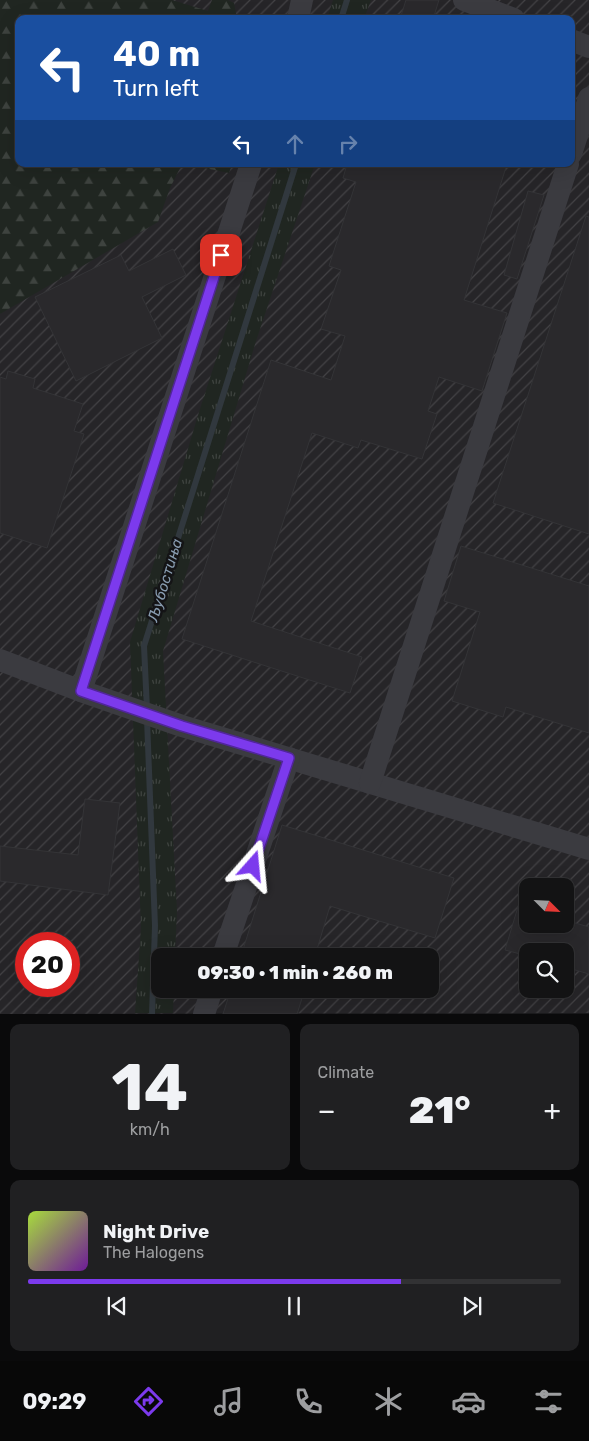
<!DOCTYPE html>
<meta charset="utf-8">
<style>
:root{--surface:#131314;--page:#202022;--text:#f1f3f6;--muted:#9d9ea0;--line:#323234;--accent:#7c3aed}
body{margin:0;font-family:Rubik,sans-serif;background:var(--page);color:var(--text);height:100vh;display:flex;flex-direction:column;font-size:19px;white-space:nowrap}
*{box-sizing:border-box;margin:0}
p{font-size:16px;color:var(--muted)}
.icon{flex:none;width:28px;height:28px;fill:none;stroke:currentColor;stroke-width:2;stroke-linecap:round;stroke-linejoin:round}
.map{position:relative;height:1014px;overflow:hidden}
.side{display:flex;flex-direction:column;gap:10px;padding:10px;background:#0a0a0b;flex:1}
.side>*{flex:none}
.top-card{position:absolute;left:15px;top:15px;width:560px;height:152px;border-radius:10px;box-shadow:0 5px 20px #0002,0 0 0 1px var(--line);background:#1a4fa0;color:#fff;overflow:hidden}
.needle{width:32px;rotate:114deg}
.controls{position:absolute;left:519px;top:878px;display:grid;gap:10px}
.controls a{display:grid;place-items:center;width:55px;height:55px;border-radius:10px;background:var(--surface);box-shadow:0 5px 20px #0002,0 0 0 1px var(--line);font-size:25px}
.speed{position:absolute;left:15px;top:932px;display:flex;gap:10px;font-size:25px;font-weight:700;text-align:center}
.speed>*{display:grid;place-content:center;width:65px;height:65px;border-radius:50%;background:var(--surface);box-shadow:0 5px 20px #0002,0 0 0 1px var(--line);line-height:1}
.speed .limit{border:8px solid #d22;background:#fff;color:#111}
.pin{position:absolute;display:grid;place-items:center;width:42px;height:42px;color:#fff;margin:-21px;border-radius:10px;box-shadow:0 2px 8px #0006}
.me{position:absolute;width:55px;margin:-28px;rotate:18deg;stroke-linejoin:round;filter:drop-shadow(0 0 4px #0008)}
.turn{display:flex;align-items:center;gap:18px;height:105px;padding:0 15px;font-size:22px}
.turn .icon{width:65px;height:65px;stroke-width:2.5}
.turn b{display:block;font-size:35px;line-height:42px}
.lanes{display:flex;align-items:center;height:48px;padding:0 15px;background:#0003;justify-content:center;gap:25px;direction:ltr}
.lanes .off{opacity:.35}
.big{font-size:38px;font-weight:800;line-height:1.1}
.side .tile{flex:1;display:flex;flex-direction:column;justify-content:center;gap:8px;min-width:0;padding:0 18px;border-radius:10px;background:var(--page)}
.side .dial{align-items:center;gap:0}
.dial b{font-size:65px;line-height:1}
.song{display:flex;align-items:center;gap:15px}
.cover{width:60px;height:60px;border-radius:8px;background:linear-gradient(135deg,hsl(80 70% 55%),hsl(280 70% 35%))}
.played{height:5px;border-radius:2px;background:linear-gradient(90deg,var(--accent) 70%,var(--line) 70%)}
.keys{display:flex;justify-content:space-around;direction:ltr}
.heat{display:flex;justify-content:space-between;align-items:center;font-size:28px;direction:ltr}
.side .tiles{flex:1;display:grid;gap:10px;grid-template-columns:1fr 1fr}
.tile:last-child{grid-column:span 2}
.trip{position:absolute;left:151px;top:948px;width:288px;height:50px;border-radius:10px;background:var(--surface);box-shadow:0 5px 20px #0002,0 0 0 1px var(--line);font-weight:800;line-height:50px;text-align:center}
.dock{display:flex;height:80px;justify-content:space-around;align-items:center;background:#080808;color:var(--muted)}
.dock .icon{width:35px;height:35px}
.dock .current{color:var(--accent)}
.dock b{font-size:22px;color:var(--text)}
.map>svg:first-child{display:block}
</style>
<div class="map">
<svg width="589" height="1014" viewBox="0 0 589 1014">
<defs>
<pattern id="industrial-furrows" width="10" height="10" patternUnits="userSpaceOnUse" patternTransform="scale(1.25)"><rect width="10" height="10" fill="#262528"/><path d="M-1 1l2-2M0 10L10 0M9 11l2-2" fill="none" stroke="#434245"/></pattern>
<pattern id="grass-tufts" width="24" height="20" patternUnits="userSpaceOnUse" patternTransform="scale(1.25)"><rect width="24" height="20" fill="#202621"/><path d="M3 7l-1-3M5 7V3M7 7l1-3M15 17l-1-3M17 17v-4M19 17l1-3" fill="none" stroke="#3e433f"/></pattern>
<pattern id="forest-firs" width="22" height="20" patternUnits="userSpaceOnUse" patternTransform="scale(1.25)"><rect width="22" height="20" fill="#202621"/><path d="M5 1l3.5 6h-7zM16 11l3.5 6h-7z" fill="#3e433f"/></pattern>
</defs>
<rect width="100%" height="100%" fill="#19191b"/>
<path fill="url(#industrial-furrows)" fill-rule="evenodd" d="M0 0H589V1013L0 1014ZM19 19H571V164H19ZM528 886H565V924H528ZM26 944H69V986H26ZM528 951H565V989H528ZM160 956H430V989H160Z"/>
<g fill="url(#grass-tufts)">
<path d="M333 0H371L364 19H327Z"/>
<path d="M279 164H315L256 341 163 651 177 911 175 956H160V989H174L173 1013H135L141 928 130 642 199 412Z"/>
</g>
<path fill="url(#forest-firs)" d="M0 0H172L208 11 212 0H228L234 3 237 19H19V164H232L229 173 195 166 180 168 170 188 158 222 0 314Z"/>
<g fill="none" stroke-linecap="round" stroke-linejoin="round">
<g stroke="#31383e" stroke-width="6">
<path d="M341 19 347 0"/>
<path d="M147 709 144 646 296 164"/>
<path d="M147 719 155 926 152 1014"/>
</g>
</g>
<g fill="#2a292c" stroke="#343437">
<path d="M406 0H439L433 19H400Z"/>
<path d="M347 164H507L464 300 507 313 482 391 439 377 428 411 437 414 422 459 361 440 358 448 312 433 251 621 362 657 350 693 182 639 271 360 331 380 345 336 321 329 341 270 329 266 356 182 343 178Z"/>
<path d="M528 191 544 195 517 279 504 275Z"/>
<path d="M586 216 589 217V534L493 503Z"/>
<path d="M173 249 186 275 142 297 162 338 76 381 35 297 121 255 129 271Z"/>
<path d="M8 371 35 379 33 388 83 404 74 431 84 434 47 548 0 533V377L6 379Z"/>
<path d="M461 546 589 586V733L506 707 503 717 452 701 480 612 444 601Z"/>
<path d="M85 799 120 803 108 895 0 881V846L78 855Z"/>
<path d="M282 825 454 878 435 938 330 906 315 956H241Z"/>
<path d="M523 890 528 891V924H565V920L589 927V974L565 967V951H528V956L505 950Z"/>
<path d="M231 989H305L297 1014H223Z"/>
</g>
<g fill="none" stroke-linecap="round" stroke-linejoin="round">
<g stroke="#3b3b40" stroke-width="22">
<path d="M464 0 514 19"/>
<path d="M298 19 302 0"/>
<path d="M571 40 589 47"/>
<path d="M571 154 589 98"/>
<path d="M251 164 81 691 182 726 589 849"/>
<path d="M0 660 81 691"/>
<path d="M370 783 568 164"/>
<path d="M223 956 289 758"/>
<path d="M204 1014 212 989"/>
</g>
</g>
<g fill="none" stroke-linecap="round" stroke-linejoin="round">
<defs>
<path id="route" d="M221 255 81 691 182 726 289 758 253 866"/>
</defs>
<use href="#route" stroke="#51269a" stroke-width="12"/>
<use href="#route" stroke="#7c3aed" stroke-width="9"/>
</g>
<g text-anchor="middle" stroke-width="5" stroke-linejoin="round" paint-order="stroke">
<g font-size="15" font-style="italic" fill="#889cb0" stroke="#141416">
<text transform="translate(165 580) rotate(-73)" y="5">Љубостиња</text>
</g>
</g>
</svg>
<div class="controls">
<a><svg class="needle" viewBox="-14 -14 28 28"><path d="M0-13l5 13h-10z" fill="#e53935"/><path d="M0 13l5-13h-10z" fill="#9d9ea0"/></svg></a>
<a><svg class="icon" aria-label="search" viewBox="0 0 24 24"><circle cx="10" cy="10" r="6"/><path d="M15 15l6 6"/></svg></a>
</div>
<div class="speed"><div class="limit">20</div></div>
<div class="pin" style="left:221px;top:255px;background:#d93025"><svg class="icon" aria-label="arrive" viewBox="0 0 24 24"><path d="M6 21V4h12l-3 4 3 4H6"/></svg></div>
<svg class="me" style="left:253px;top:866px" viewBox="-20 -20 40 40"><path d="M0-17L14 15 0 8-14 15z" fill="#7c3aed" stroke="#fff" stroke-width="4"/></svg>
<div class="trip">09:30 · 1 min · 260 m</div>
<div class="top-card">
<div class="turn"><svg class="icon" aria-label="left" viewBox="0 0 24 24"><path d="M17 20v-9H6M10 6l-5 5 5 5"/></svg><div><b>40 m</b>Turn left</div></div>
<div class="lanes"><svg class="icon" aria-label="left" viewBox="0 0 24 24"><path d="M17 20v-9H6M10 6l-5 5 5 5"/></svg><svg class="icon off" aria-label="ahead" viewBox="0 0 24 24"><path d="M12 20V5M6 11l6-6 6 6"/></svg><svg class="icon off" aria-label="right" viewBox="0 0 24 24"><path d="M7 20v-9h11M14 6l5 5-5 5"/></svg></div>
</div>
</div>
<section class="side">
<div class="tiles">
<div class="tile dial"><b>14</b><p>km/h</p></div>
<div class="tile"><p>Climate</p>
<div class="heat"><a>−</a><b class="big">21°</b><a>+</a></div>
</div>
<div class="tile">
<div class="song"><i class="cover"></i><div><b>Night Drive</b><p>The Halogens</p></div></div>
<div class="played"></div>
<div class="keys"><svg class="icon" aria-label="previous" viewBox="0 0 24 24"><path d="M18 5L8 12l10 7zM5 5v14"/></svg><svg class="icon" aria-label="pause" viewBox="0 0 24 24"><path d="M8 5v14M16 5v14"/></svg><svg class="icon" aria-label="next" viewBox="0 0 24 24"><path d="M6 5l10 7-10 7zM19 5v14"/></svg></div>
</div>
</div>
</section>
<nav class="dock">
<b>09:29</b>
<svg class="icon current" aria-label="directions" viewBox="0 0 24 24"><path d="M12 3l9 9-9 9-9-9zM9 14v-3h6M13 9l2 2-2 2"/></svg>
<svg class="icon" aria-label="music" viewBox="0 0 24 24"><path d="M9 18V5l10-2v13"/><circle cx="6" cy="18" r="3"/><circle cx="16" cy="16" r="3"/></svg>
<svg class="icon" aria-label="phone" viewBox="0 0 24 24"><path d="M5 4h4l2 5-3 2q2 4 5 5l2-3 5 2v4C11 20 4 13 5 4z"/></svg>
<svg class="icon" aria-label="climate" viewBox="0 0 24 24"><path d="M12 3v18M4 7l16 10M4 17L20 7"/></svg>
<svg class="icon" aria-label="car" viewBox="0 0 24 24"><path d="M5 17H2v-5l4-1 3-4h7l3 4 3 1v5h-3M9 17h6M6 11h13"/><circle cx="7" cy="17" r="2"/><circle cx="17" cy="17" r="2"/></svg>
<svg class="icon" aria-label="filters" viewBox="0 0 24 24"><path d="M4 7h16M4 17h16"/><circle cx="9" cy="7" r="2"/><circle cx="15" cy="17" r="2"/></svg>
</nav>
